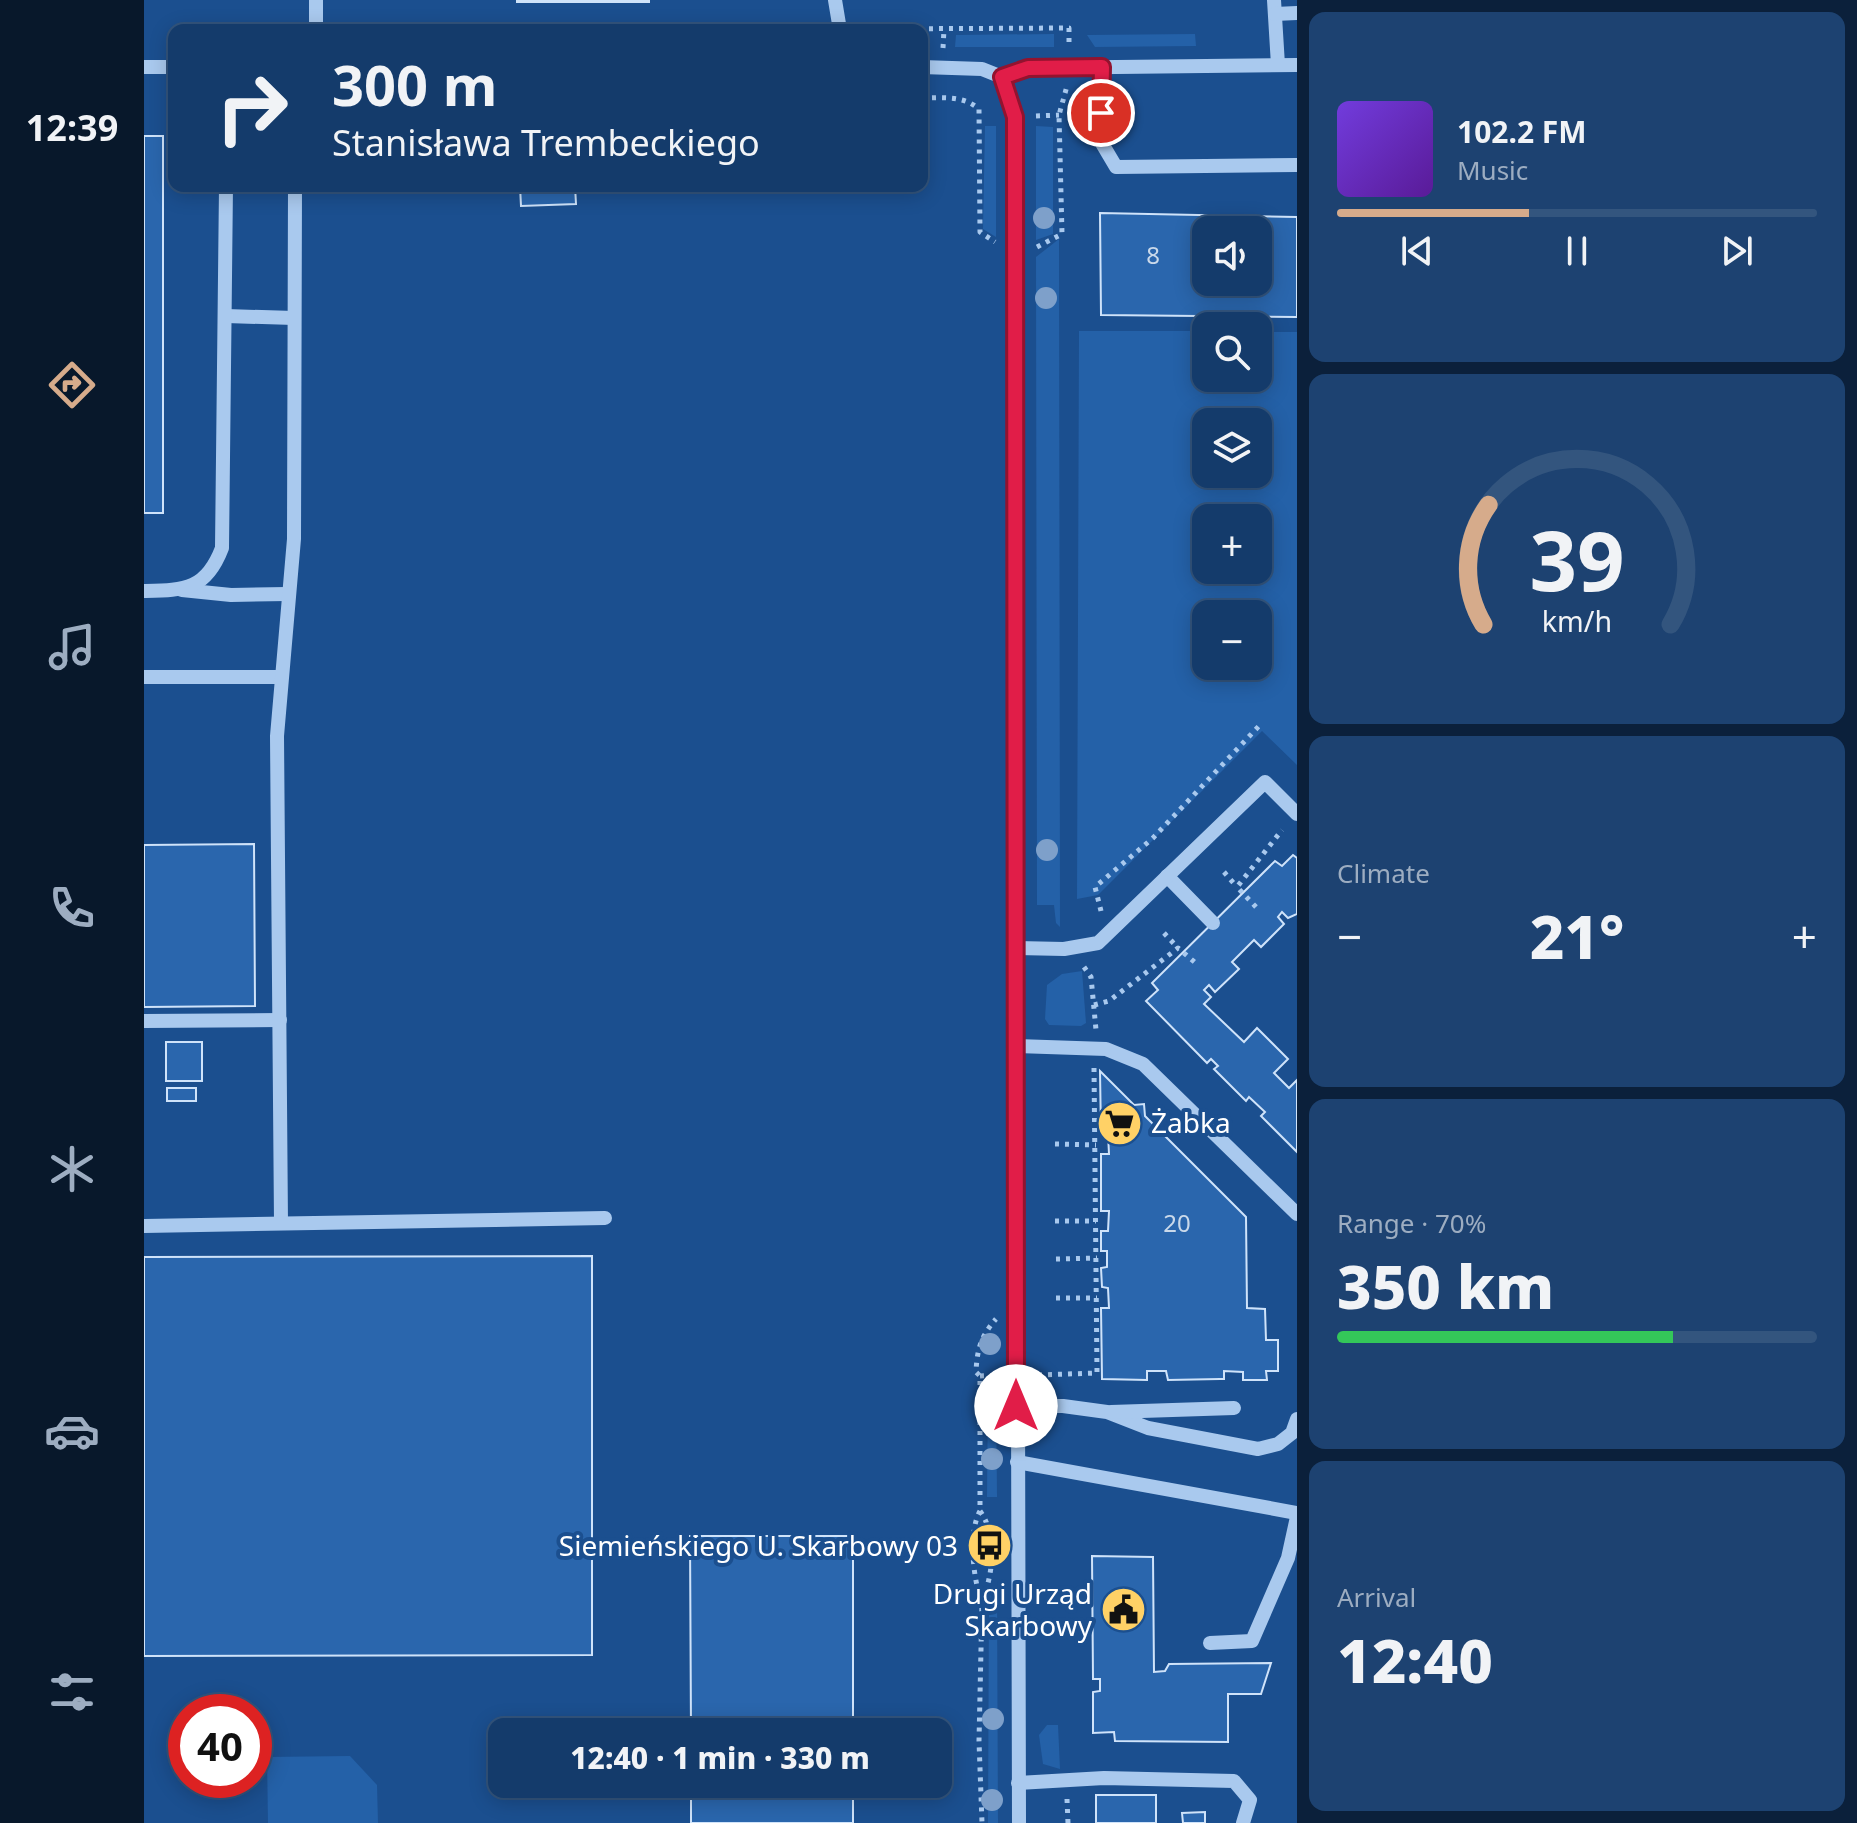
<!DOCTYPE html>
<meta charset="utf-8">
<style>
:root{--surface:#143b6b;--page:#1d4271;--text:#f1f3f6;--muted:#9dadc1;--line:#33557e;--accent:#d6ab8b}
body{margin:0;font-family:"Noto Sans",sans-serif;background:var(--page);color:var(--text);height:100vh;display:flex;flex-direction:column;font-size:30px;white-space:nowrap}
*{box-sizing:border-box;margin:0}
p{font-size:26px;color:var(--muted)}
.icon{flex:none;width:44px;height:44px;fill:none;stroke:currentColor;stroke-width:2;stroke-linecap:round;stroke-linejoin:round}
.map{position:relative;flex:1;overflow:hidden}
.drawer{display:flex;flex-direction:column;gap:12px;padding:12px;background:#0b203b;width:560px}
.drawer>*{flex:none}
.banner{position:absolute;left:24px;top:24px;width:760px;height:168px;border-radius:16px;box-shadow:0 4px 20px #0003,0 0 0 2px var(--line);background:#143b6b;color:var(--text);overflow:hidden}
.controls{position:absolute;left:1048px;top:216px;display:grid;gap:16px}
.controls a{display:grid;place-items:center;width:80px;height:80px;border-radius:16px;background:var(--surface);box-shadow:0 4px 20px #0003,0 0 0 2px var(--line);font-size:40px}
.speed{position:absolute;left:24px;top:1694px;display:flex;gap:16px;font-size:40px;font-weight:700;text-align:center}
.speed>*{display:grid;place-content:center;width:104px;height:104px;border-radius:50%;background:var(--surface);box-shadow:0 4px 20px #0003,0 0 0 2px var(--line);line-height:1}
.speed .limit{border:12px solid #d22;background:#fff;color:#111}
.pin{position:absolute;display:grid;place-items:center;width:68px;height:68px;color:#fff;margin:-34px;border:4px solid #fff;border-radius:50%;box-shadow:0 2px 8px #0007}
.me{position:absolute;width:88px;margin:-44px;rotate:0deg;stroke-linejoin:round;filter:drop-shadow(0 0 6px #0008)}
.turn{display:flex;align-items:center;gap:28px;height:168px;padding:0 32px;font-size:36px}
.turn .icon{width:104px;height:104px;stroke-width:2.5}
.turn b{display:block;font-size:56px;line-height:68px}
.big{font-size:60px;font-weight:800;line-height:1.1}
.drawer .widget{flex:1;display:flex;flex-direction:column;justify-content:center;gap:12px;min-width:0;padding:0 28px;border-radius:16px;background:var(--page)}
.drawer .dial{align-items:center;gap:0}
.dial svg{height:208px;overflow:visible;fill:none;stroke:var(--line);stroke-width:7;stroke-linecap:round;text-anchor:middle}
.dial text{fill:var(--text);stroke:none}
.song{display:flex;align-items:center;gap:24px}
.cover{width:96px;height:96px;border-radius:12px;background:linear-gradient(135deg,hsl(260 70% 55%),hsl(270 70% 35%))}
.played{height:8px;border-radius:4px;background:linear-gradient(90deg,var(--accent) 40%,var(--line) 40%)}
.keys{display:flex;justify-content:space-around;direction:ltr}
.heat{display:flex;justify-content:space-between;align-items:center;font-size:44px;direction:ltr}
.charge{height:12px;border-radius:6px;background:linear-gradient(90deg,#34c759 70%,var(--line) 0)}
.trip{position:absolute;left:344px;top:1718px;width:464px;height:80px;border-radius:16px;background:var(--surface);box-shadow:0 4px 20px #0003,0 0 0 2px var(--line);font-weight:800;line-height:80px;text-align:center}
main{display:flex;flex:1;min-height:0}
.dock{display:flex;flex-direction:column;width:144px;justify-content:space-around;align-items:center;background:#08182b;color:var(--muted)}
.dock .icon{width:56px;height:56px}
.dock .active{color:var(--accent)}
.dock b{font-size:36px;color:var(--text)}
.map>svg:first-child{display:block}
</style>
<main>
<nav class="dock">
<b>12:39</b>
<svg class="icon active" aria-label="directions" viewBox="0 0 24 24"><path d="M12 3l9 9-9 9-9-9zM9 14v-3h6M13 9l2 2-2 2"/></svg>
<svg class="icon" aria-label="music" viewBox="0 0 24 24"><path d="M9 18V5l10-2v13"/><circle cx="6" cy="18" r="3"/><circle cx="16" cy="16" r="3"/></svg>
<svg class="icon" aria-label="phone" viewBox="0 0 24 24"><path d="M5 4h4l2 5-3 2q2 4 5 5l2-3 5 2v4C11 20 4 13 5 4z"/></svg>
<svg class="icon" aria-label="climate" viewBox="0 0 24 24"><path d="M12 3v18M4 7l16 10M4 17L20 7"/></svg>
<svg class="icon" aria-label="car" viewBox="0 0 24 24"><path d="M5 17H2v-5l4-1 3-4h7l3 4 3 1v5h-3M9 17h6M6 11h13"/><circle cx="7" cy="17" r="2"/><circle cx="17" cy="17" r="2"/></svg>
<svg class="icon" aria-label="filters" viewBox="0 0 24 24"><path d="M4 7h16M4 17h16"/><circle cx="9" cy="7" r="2"/><circle cx="15" cy="17" r="2"/></svg>
</nav>
<div class="map">
<svg width="1153" height="1823" viewBox="0 0 1153 1823">
<rect width="100%" height="100%" fill="#1b4f8f"/>
<g fill="#2461a8" fill-rule="evenodd">
<path d="M910 34V47H811L812 35Z"/>
<path d="M1051 34 1052 46 951 47 943 35Z"/>
<path d="M841 126H852V237L839 229Z"/>
<path d="M892 126 909 127V234L892 240Z"/>
<path d="M915 239 916 927 912 923 910 905H893L892 257Z"/>
<path d="M935 331H1062V378H1114V332H1153V765L1118 731 954 895 933 899ZM1062 422H1114V474H1062ZM1062 518H1114V570H1062ZM1062 614H1114V666H1062Z"/>
<path d="M938 971 942 1023 937 1026 905 1025 901 1019 903 985 918 974Z"/>
<path d="M844 1383H852L853 1497H843Z"/>
<path d="M845 1594H853L854 1823H844Z"/>
<path d="M903 1725H914L916 1769 899 1764 895 1735Z"/>
<path d="M206 1756 233 1785 234 1823H124L123 1757Z"/>
</g>
<g fill="#2a66ad" stroke="#cfe3fa" stroke-width="2" fill-rule="evenodd">
<rect x="373" y="0" width="132" height="2"/>
<rect x="0" y="136" width="19" height="377"/>
<path d="M376 186H431L432 204 377 206Z"/>
<path d="M956 213 1153 217V317L957 315ZM1062 230H1114V282H1062Z"/>
<path d="M110 844 111 1006 0 1007V845Z"/>
<path d="M1149 855 1153 858V914L1144 918 1138 912 1134 917 1140 924 1117 947 1110 940 1088 962 1095 969 1071 992 1065 985 1060 990 1067 997 1060 1004 1100 1042 1113 1028 1144 1059 1130 1073 1145 1088 1153 1080V1152L1117 1116 1121 1112 1105 1097 1102 1101 1070 1069 1074 1066 1067 1059 1063 1063 1002 1001 1014 990 1008 983 1131 861 1138 866Z"/>
<rect x="22" y="1042" width="36" height="39"/>
<path d="M956 1071 990 1105 1000 1104 1001 1116 1102 1217 1103 1308 1121 1309 1122 1340H1134V1371H1122L1123 1380H1099V1372L1080 1371V1379H1076L1024 1380 1022 1371H1003V1380L958 1379 957 1308H965L964 1288 958 1287 957 1268 963 1267V1251H957V1231H964L965 1211H957V1154H965L964 1134H957Z"/>
<rect x="23" y="1088" width="29" height="13"/>
<path d="M448 1256V1655L0 1656V1257Z"/>
<path d="M546 1536H709V1732H547Z"/>
<path d="M948 1556 1009 1557 1010 1672 1021 1671 1025 1664 1127 1663 1117 1694H1084V1742L971 1741 970 1732 949 1733V1692L956 1691V1679H949Z"/>
<rect x="547" y="1784" width="162" height="39"/>
<rect x="952" y="1795" width="60" height="28"/>
<path d="M1061 1812V1823H1039L1038 1813Z"/>
</g>
<g fill="none" stroke-linecap="round" stroke-linejoin="round">
<g stroke="#a9c9ee" stroke-width="5" stroke-dasharray="4 6" stroke-linecap="butt">
<path d="M715 29 925 28V48"/>
<path d="M535 30 677 29"/>
<path d="M799 48 800 29"/>
<path d="M778 98C798 98 819 95 835 109L836 232 851 242"/>
<path d="M892 116 915 115"/>
<path d="M893 247 918 234 915 115 923 86"/>
<path d="M1080 872 1093 887"/>
<path d="M1112 907 1093 887 1138 830"/>
<path d="M957 911 951 887 1009 838 1115 726"/>
<path d="M1020 933 1034 948"/>
<path d="M940 967 947 977 952 1030"/>
<path d="M950 1005 965 1001 1034 948 1054 965"/>
<path d="M911 1144 952 1145"/>
<path d="M911 1221H952"/>
<path d="M912 1259 953 1258"/>
<path d="M912 1298H953"/>
<path d="M894 1375 953 1373 950 1068"/>
<path d="M836 1376 852 1375"/>
<path d="M836 1511C855 1538 848 1575 838 1603L835 1741 838 1823"/>
<path d="M838 1603C829 1580 824 1532 836 1511V1376L832 1372C833 1349 837 1336 852 1319"/>
<path d="M923 1799 924 1823"/>
</g>
<g stroke="#a9c9ee" stroke-width="14">
<path d="M172 0V30"/>
<path d="M691 0 696 30"/>
<path d="M1130 0 1134 65"/>
<path d="M1131 14 1153 13"/>
<path d="M0 67H30"/>
<path d="M778 67 838 69 858 77 884 68 1153 65"/>
<path d="M958 67 956 140 972 167 1153 165"/>
<path d="M858 77 871 117 875 1823"/>
<path d="M82 316 150 318"/>
<path d="M38 590 87 595 143 594"/>
<path d="M0 591C41 590 62 590 78 548L82 186"/>
<path d="M0 677H137"/>
<path d="M1023 876 1069 923"/>
<path d="M873 948 920 949 954 943 1121 782 1153 814"/>
<path d="M0 1021 136 1020"/>
<path d="M873 1046 962 1049 999 1064 1153 1214"/>
<path d="M137 1223 133 736 150 539 151 186"/>
<path d="M0 1226 461 1218"/>
<path d="M872 1406H919L963 1412 1004 1428 1114 1449 1134 1444 1148 1433 1153 1419"/>
<path d="M967 1412 1090 1408"/>
<path d="M873 1462 1153 1513"/>
<path d="M1066 1643 1108 1641 1144 1558 1153 1517"/>
<path d="M874 1783 960 1778 1090 1781 1106 1800 1099 1823"/>
</g>
</g>
<g fill="#7ea0ca">
<circle cx="900" cy="218" r="11"/>
<circle cx="902" cy="298" r="11"/>
<circle cx="903" cy="850" r="11"/>
<circle cx="846" cy="1344" r="11"/>
<circle cx="848" cy="1459" r="11"/>
<circle cx="849" cy="1719" r="11"/>
<circle cx="848" cy="1800" r="11"/>
</g>
<g fill="none" stroke-linecap="round" stroke-linejoin="round">
<defs>
<path id="route" d="M872 1406 871 117 858 77 884 68 958 67 957 113"/>
</defs>
<use href="#route" stroke="#92132f" stroke-width="20"/>
<use href="#route" stroke="#e11d48" stroke-width="14"/>
</g>
<defs>
<symbol id="supermarket-disc" viewBox="-11 -11 22 22"><circle r="9.5" fill="#ffd166" stroke="#1b4f8f"/><path d="M-6-5.5h2.5l.6 2H6L4.5 2H-2.5L-4.4-4H-6ZM-1.5 3.2a1.3 1.3 0 1 0 .1 0ZM3 3.2a1.3 1.3 0 1 0 .1 0Z" fill="#111"/></symbol>
<symbol id="bus-disc" viewBox="-11 -11 22 22"><circle r="9.5" fill="#ffd166" stroke="#1b4f8f"/><path d="M-5-6H5V4H4V6H2V4H-2V6H-4V4H-5ZM-3.5-4V0h7V-4ZM-3.5 1.2v1.5H-2V1.2ZM2 1.2v1.5H3.5V1.2Z" fill="#111"/></symbol>
<symbol id="civic-disc" viewBox="-11 -11 22 22"><circle r="9.5" fill="#ffd166" stroke="#1b4f8f"/><path d="M-.6-6.5H3V-4.5H.6V-3L4-1V1h2V6H-6V1h2V-1L-.6-3ZM-1.2 2.5V6h2.4V2.5Z" fill="#111"/></symbol>
</defs>
<g fill-rule="evenodd">
<use href="#supermarket-disc" x="950" y="1098" width="51" height="51"/>
<use href="#bus-disc" x="820" y="1520" width="51" height="51"/>
<use href="#civic-disc" x="954" y="1584" width="51" height="51"/>
</g>
<g text-anchor="middle" stroke-width="8" stroke-linejoin="round" paint-order="stroke">
<g font-size="24" fill="#cad9ea">
<text x="1009" y="264">8</text>
<text x="1033" y="1232">20</text>
</g>
<g font-size="28" fill="#fff" stroke="#1b4f8f" text-anchor="end">
<text x="1007" y="1133" text-anchor="start">Żabka</text>
<text x="814" y="1556">Siemieńskiego U. Skarbowy 03</text>
<text x="948" y="1604">Drugi Urząd<tspan x="948" dy="32">Skarbowy</tspan></text>
</g>
</g>
</svg>
<div class="controls">
<a><svg class="icon" aria-label="sound" viewBox="0 0 24 24"><path d="M4 9h4l5-4v14l-5-4H4zM17 9q2 3 0 6"/></svg></a>
<a><svg class="icon" aria-label="search" viewBox="0 0 24 24"><circle cx="10" cy="10" r="6"/><path d="M15 15l6 6"/></svg></a>
<a><svg class="icon" aria-label="layers" viewBox="0 0 24 24"><path d="M12 4l9 5-9 5-9-5zM3 14l9 5 9-5"/></svg></a>
<a>+</a>
<a>−</a>
</div>
<div class="speed"><div class="limit">40</div></div>
<div class="pin" style="left:957px;top:113px;background:#d93025"><svg class="icon" aria-label="arrive" viewBox="0 0 24 24"><path d="M6 21V4h12l-3 4 3 4H6"/></svg></div>
<svg class="me" style="left:872px;top:1406px" viewBox="-20 -20 40 40"><circle r="19" fill="#fff"/><path d="M0-13L10 11 0 6-10 11z" fill="#e11d48"/></svg>
<div class="trip">12:40 · 1 min · 330 m</div>
<div class="banner">
<div class="turn"><svg class="icon" aria-label="right" viewBox="0 0 24 24"><path d="M7 20v-9h11M14 6l5 5-5 5"/></svg><div><b>300 m</b>Stanisława Trembeckiego</div></div>
</div>
</div>
<section class="drawer">
<div class="widget">
<div class="song"><i class="cover"></i><div><b>102.2 FM</b><p>Music</p></div></div>
<div class="played"></div>
<div class="keys"><svg class="icon" aria-label="previous" viewBox="0 0 24 24"><path d="M18 5L8 12l10 7zM5 5v14"/></svg><svg class="icon" aria-label="pause" viewBox="0 0 24 24"><path d="M8 5v14M16 5v14"/></svg><svg class="icon" aria-label="next" viewBox="0 0 24 24"><path d="M6 5l10 7-10 7zM19 5v14"/></svg></div>
</div>
<div class="widget dial"><svg viewBox="0 0 100 80">
<path d="M14 69A42 42 0 1 1 86 69"/>
<path d="M14 69A42 42 0 0 1 16 23" stroke="#d6ab8b"/>
<text x="50" y="56" font-size="32" font-weight="700">39</text>
<text x="50" y="72" font-size="11">km/h</text>
</svg></div>
<div class="widget"><p>Climate</p>
<div class="heat"><a>−</a><b class="big">21°</b><a>+</a></div>
</div>
<div class="widget"><p>Range · 70%</p><b class="big">350 km</b><div class="charge"></div></div>
<div class="widget"><p>Arrival</p><b class="big">12:40</b></div>
</section>
</main>
